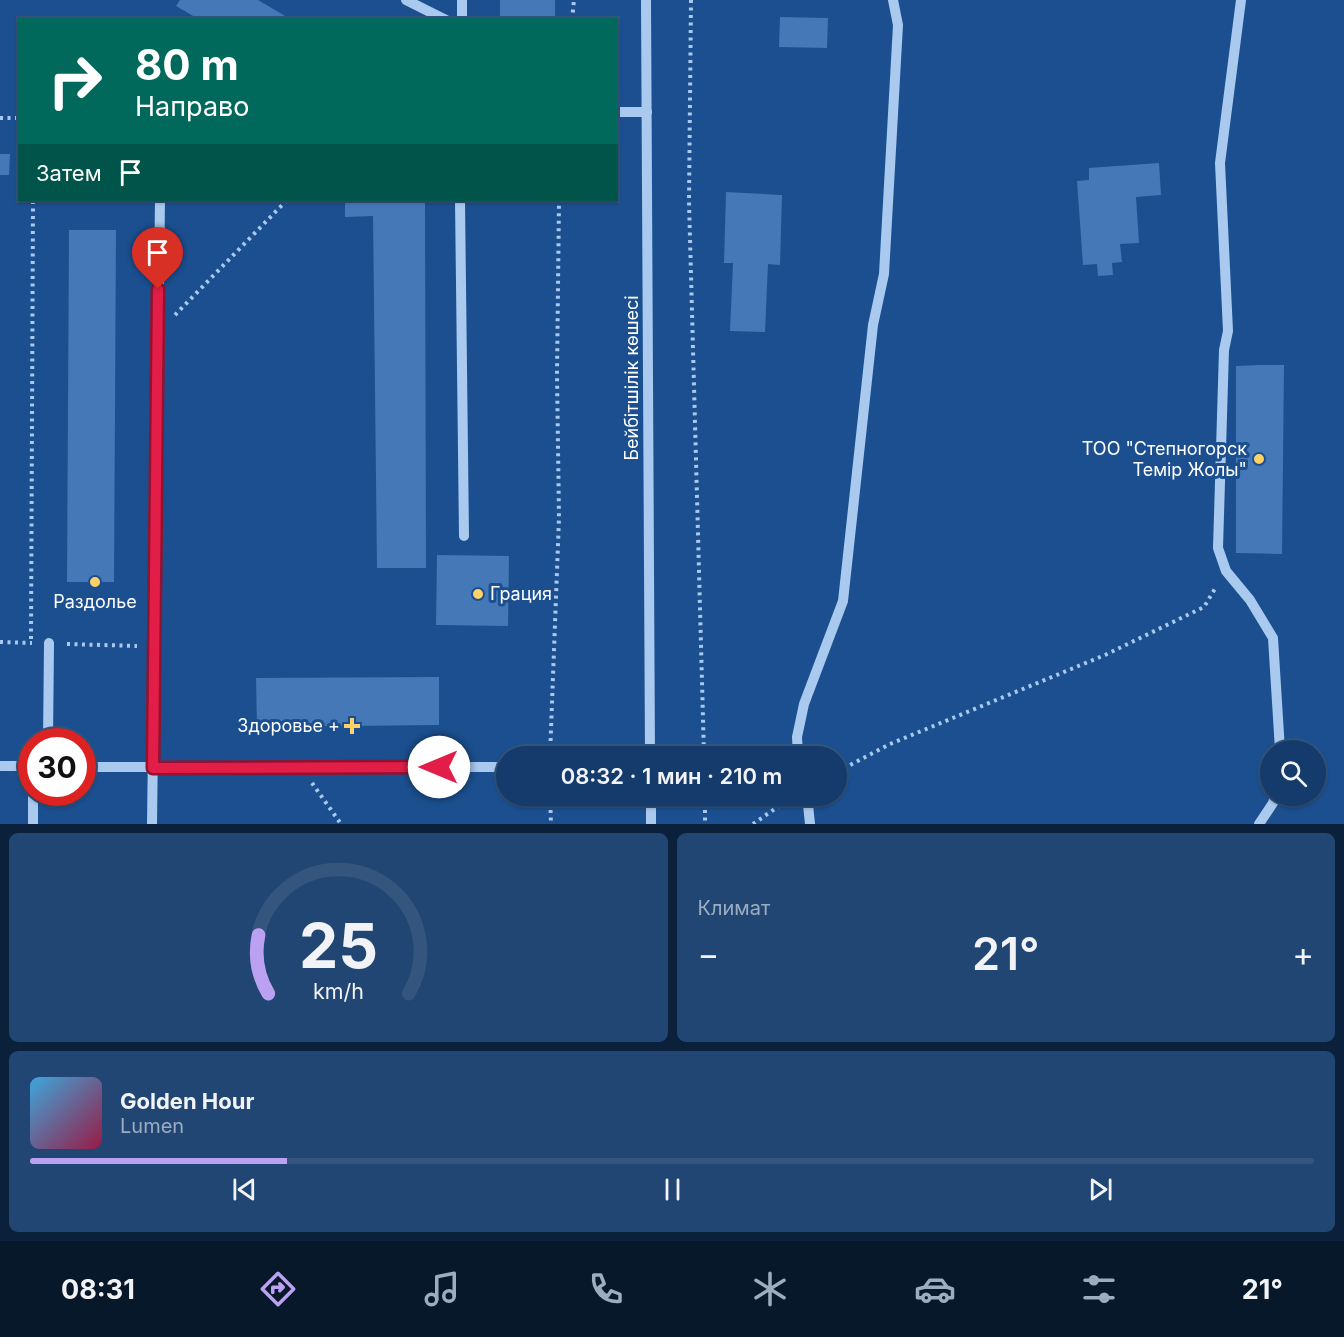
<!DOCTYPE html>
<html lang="ru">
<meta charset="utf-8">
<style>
:root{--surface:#143b6b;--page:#214673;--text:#f1f3f6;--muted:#9dadc1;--line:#33557e;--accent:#bca0f2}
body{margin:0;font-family:Inter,sans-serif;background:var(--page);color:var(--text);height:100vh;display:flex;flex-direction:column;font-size:22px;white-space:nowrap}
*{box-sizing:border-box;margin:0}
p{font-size:20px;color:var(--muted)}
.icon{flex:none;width:33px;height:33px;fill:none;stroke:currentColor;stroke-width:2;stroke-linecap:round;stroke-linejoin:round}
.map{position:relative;height:824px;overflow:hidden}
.drawer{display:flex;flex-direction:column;gap:9px;padding:9px;background:#0b203b;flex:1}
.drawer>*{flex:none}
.top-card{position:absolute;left:18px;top:18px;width:600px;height:183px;border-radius:0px;box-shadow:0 2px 4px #0004,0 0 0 2px var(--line);background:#00695c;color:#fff;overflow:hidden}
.tools{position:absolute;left:1260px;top:740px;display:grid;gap:12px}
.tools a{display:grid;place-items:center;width:66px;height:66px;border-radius:50%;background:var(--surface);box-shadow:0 2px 4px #0004,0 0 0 2px var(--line);font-size:30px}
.speed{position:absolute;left:18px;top:728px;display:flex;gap:12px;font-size:30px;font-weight:700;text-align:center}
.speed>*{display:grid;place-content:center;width:78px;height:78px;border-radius:50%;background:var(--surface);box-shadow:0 2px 4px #0004,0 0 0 2px var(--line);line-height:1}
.speed .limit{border:9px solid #d22;background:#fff;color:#111}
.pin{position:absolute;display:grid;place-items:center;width:51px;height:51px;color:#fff;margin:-62px -26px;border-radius:50% 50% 50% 0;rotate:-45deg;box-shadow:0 0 6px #0007}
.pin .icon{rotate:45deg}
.me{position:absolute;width:66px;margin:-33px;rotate:270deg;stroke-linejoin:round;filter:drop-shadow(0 0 4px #0008)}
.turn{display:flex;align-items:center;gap:21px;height:126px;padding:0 18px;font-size:27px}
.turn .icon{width:78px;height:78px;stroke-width:2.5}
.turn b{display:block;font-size:42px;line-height:51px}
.then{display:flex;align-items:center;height:57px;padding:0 18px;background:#0003;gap:12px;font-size:22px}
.big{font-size:45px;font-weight:600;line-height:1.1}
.drawer .widget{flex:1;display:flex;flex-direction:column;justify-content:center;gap:9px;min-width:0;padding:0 21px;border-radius:9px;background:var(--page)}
.drawer .dial{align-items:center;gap:0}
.dial svg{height:156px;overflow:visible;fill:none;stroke:var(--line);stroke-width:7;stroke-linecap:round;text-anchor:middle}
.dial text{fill:var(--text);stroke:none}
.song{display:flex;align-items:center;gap:18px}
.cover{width:72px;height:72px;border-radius:9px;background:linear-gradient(135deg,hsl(200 70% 55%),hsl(340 70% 35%))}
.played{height:6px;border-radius:3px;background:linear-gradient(90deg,var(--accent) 20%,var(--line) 20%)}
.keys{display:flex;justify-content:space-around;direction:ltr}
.heat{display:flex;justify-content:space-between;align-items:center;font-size:33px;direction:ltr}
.drawer .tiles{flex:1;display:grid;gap:9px;grid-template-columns:1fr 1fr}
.widget:last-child{grid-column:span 2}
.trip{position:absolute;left:496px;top:746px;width:351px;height:60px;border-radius:30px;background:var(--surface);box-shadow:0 2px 4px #0004,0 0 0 2px var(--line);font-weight:600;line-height:60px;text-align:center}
.menu{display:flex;height:96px;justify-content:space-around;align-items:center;background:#08182b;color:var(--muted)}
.menu .icon{width:42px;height:42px}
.menu .current{color:var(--accent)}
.menu b{font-size:27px;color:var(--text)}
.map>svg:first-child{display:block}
</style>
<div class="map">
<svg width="1344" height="824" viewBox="0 0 1344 824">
<rect width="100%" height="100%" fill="#1b4f8f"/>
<g fill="#4478b7">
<path d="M180 0H258L292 20H200L176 6Z"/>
<rect x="500" y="0" width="55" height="20"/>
<path d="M780 17 828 18 827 48 779 47Z"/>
<path d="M0 154H10L9 175H0Z"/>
<path d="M1159 163 1161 195 1136 197 1139 243 1120 244 1122 262 1112 263 1113 275 1098 276 1097 264 1083 265 1077 181 1089 180V168Z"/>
<path d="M726 192 782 195 780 265 768 264 765 332 730 331 733 263H724Z"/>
<path d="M345 200H425L426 568H377L373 216 345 217Z"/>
<path d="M69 230H116L114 582H67Z"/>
<path d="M1260 365H1284L1282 554 1236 553V366Z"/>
<path d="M437 555 509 556 508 626 436 625Z"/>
<path d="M439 677V725L257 727 256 678Z"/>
</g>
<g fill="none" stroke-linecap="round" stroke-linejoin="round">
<g stroke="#a9c9ee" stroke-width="4" stroke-dasharray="3 4.5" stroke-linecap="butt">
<path d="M691 0 689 201 704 756"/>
<path d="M572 20 574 0"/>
<path d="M0 118H20"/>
<path d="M175 315 287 200"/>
<path d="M31 639 33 200"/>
<path d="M0 642 32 643"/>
<path d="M67 644 137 646"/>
<path d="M550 756 559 518 557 374 559 200"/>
<path d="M837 772 890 744 1105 655 1204 607 1216 587"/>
<path d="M312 783 341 824"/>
<path d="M550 795 551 824"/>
<path d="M705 795V824"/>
<path d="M753 824 792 797"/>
</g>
<g stroke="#a9c9ee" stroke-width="10">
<path d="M406 0 446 20"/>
<path d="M646 0 650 756"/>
<path d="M1241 0 1220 163 1228 331 1224 350 1218 548 1226 571 1250 600 1273 638 1280 750"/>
<path d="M462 20V0"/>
<path d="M616 112H647"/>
<path d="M460 200 464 536"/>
<path d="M48 741 49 643"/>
<path d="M798 756 797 737 804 704 843 601 873 325 884 274 898 25 893 0"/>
<path d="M0 766H32"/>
<path d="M82 767H507"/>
<path d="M33 792V824"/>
<path d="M651 795V824"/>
<path d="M807 795 810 824"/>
<path d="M152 824 160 200"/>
<path d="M1259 824 1273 803 1275 795"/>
</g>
</g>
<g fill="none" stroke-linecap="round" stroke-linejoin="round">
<defs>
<path id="route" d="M158 289 153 768 439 767"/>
</defs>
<use href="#route" stroke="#92132f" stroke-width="15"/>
<use href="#route" stroke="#e11d48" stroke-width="10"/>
</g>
<g fill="#ffd166" stroke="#1b4f8f" stroke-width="2">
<circle cx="1259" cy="459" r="6"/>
<circle cx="95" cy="582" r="6"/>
<circle cx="478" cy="594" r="6"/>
<path d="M349 717h6v6h6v6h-6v6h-6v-6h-6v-6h6z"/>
</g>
<g text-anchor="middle" stroke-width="6" stroke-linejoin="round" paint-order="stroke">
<g font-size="18" fill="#fff" stroke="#1b4f8f">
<text transform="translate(632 378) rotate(-90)" y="6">Бейбітшілік көшесі</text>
</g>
<g font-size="18" fill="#fff" stroke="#1b4f8f" text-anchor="end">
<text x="1247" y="455">ТОО "Степногорск<tspan x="1247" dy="21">Темiр Жолы"</tspan></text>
<text x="490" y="600" text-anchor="start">Грация</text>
<text x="95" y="608" text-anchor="middle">Раздолье</text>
<text x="340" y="732">Здоровье +</text>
</g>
</g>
</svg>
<div class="tools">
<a><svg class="icon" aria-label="search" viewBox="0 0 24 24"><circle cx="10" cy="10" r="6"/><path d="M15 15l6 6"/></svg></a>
</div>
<div class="speed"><div class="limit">30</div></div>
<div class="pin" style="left:158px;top:289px;background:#d93025"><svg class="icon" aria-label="arrive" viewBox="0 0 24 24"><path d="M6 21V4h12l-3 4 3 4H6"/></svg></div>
<svg class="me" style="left:439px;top:767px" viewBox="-20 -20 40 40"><circle r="19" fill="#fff"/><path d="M0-13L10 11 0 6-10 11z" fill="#e11d48"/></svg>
<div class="trip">08:32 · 1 мин · 210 m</div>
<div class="top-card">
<div class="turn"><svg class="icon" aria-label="right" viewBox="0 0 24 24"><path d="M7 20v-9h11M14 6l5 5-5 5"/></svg><div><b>80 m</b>Направо</div></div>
<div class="then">Затем<svg class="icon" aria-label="arrive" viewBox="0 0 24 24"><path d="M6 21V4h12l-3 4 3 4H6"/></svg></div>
</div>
</div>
<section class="drawer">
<div class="tiles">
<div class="widget dial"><svg viewBox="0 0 100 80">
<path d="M14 69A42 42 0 1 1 86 69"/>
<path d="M14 69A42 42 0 0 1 9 39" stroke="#bca0f2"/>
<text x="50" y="56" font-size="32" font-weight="700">25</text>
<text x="50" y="72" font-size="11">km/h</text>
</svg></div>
<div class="widget"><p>Климат</p>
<div class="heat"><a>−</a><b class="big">21°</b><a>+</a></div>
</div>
<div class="widget">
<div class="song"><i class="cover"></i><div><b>Golden Hour</b><p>Lumen</p></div></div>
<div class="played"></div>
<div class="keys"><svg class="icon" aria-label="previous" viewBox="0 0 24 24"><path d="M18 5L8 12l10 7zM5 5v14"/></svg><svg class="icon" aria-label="pause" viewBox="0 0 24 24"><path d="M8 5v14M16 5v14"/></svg><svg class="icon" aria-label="next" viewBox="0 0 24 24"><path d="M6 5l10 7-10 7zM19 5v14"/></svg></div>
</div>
</div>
</section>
<nav class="menu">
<b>08:31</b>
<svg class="icon current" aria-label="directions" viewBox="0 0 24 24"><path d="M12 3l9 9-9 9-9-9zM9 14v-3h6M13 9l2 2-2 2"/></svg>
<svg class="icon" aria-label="music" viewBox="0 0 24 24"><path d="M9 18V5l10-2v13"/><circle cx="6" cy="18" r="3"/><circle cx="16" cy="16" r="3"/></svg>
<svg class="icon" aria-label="phone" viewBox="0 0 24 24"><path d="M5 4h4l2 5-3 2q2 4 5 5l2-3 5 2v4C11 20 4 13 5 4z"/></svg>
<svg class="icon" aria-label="climate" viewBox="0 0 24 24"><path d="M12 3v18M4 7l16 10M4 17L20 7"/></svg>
<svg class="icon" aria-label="car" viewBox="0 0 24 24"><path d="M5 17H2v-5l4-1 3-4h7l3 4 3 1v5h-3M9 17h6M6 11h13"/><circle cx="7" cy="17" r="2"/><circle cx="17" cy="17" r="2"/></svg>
<svg class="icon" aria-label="filters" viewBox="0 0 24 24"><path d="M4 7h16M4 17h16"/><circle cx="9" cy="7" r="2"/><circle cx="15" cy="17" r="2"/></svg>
<b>21°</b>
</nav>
